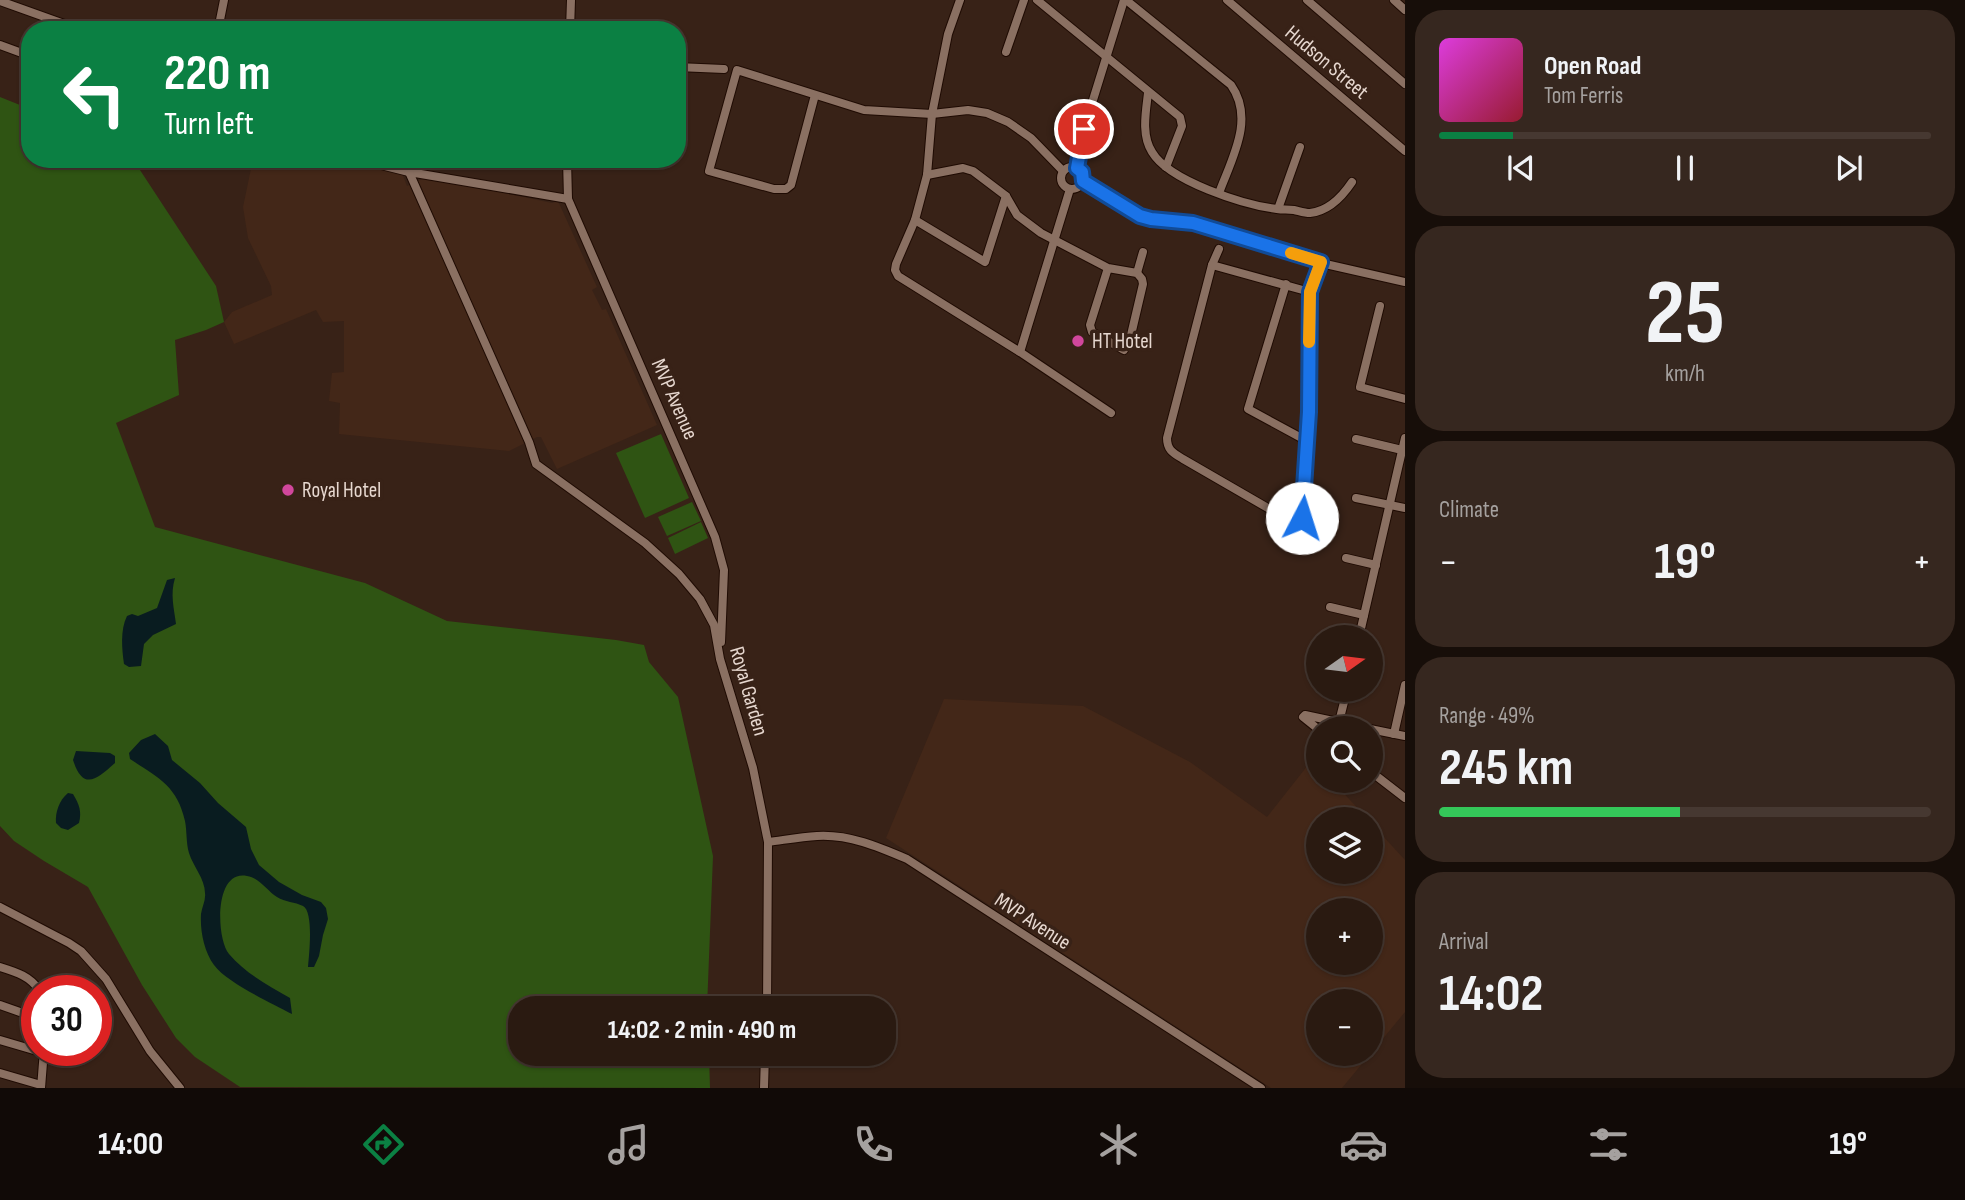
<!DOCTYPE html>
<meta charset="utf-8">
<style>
:root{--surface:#2a1a11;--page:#36271f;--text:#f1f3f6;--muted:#a5a19f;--line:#463831;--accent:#0b8043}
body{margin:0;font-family:"Sofia Sans Condensed",sans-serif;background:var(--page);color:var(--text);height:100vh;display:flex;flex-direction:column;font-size:26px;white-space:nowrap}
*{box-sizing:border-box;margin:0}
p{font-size:23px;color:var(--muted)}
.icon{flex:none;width:38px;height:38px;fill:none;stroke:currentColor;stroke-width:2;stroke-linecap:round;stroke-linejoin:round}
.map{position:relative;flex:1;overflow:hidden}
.drawer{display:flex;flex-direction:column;gap:10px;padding:10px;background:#170e09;width:560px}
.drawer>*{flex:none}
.hud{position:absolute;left:21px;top:21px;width:665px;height:147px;border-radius:28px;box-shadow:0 2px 5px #0004,0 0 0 2px var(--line);background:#0b8043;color:#fff;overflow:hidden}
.needle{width:46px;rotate:76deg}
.buttons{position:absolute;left:1306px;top:625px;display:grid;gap:14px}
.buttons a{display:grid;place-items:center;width:77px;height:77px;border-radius:50%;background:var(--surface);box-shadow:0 2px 5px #0004,0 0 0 2px var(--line);font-size:35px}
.speed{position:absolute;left:21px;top:975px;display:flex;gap:14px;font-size:35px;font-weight:700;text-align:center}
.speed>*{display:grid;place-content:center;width:91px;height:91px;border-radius:50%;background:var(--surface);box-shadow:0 2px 5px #0004,0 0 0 2px var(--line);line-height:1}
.speed .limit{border:10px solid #d22;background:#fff;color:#111}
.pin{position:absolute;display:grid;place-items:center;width:60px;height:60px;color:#fff;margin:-30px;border:4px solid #fff;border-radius:50%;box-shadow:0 2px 7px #0007}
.me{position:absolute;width:77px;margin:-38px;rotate:5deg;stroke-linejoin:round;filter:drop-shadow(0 0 5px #0008)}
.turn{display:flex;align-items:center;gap:24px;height:147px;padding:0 28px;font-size:32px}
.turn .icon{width:91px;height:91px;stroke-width:2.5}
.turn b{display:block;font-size:49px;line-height:60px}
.big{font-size:52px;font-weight:700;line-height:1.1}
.drawer .widget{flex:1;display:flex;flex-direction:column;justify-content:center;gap:10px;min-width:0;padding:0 24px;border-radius:28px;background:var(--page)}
.drawer .dial{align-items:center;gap:0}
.dial b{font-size:91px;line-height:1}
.song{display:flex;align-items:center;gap:21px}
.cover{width:84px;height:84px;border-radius:10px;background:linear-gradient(135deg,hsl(300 70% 55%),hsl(350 70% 35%))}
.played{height:7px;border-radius:4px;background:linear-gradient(90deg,var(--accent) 15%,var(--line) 15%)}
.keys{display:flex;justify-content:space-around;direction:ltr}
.heat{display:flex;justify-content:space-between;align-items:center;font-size:38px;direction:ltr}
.charge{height:10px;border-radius:5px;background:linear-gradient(90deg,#34c759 49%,var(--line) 0)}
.trip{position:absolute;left:508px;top:996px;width:388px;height:70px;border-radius:28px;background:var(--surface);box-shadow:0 2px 5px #0004,0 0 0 2px var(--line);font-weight:700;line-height:70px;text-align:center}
.tab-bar{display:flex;height:112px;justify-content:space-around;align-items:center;background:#110a07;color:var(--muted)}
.tab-bar .icon{width:49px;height:49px}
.tab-bar .active{color:var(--accent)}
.tab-bar b{font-size:32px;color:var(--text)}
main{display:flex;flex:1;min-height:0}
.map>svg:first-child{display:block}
</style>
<main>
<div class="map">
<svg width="1405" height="1088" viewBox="0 0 1405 1088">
<rect width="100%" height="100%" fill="#382217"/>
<g fill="#432718" fill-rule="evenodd">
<path d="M253 159H338L402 173 407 186 427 177 552 203 558 201 597 287 592 290 602 310 606 309 657 425 557 469 541 437H537L509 451 339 434 340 403 329 401 332 373 344 372V321L323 322 316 310 234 344 224 322 232 312 272 295 271 286 248 238 243 207Z"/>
<path d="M944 699 1083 706 1190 762 1267 817 1312 760 1318 765V780L1332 781 1368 819H1318V872H1370V822L1405 860V1012L1342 1088H1271L886 838ZM1318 910H1370V962H1318ZM1318 1001H1370V1054H1318Z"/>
</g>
<g fill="#2f5413">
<path d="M0 97 30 109V159H128L138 167 216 286 224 322 206 330 175 340 179 395 116 423 155 527 365 583 447 621 616 640 644 645 649 662 678 697 713 856 707 1008H520V1054H709L710 1088 240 1087 195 1057 176 1038 142 985 88 887 44 861 14 841 0 826Z"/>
<path d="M661 434 689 498 645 518 616 453Z"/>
<path d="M692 502 701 521 667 536 658 517Z"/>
<path d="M701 522 708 538 675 554 668 538Z"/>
</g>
<g fill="#091c20">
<path d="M175 578C170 594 174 608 176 624L153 635 144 644 141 666 129 667 124 664C122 649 120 630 127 616L132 614 138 616 157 608 167 580Z"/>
<path d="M155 734 168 746 172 760 200 783 218 803 246 827 251 849 259 865 279 882 302 895 321 902 326 908 328 919 323 935 319 956 314 967H308C309 955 314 912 303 906 295 902 285 902 277 897 267 891 260 878 247 876 214 869 216 938 229 954 246 974 268 985 290 998L292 1014C272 1003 227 983 214 965 204 951 200 931 201 914 202 907 206 900 205 893 205 879 193 866 189 853 186 843 187 831 185 821 177 785 157 777 130 759L129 753 141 740Z"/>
<path d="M76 751 110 753 115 756V763C96 780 83 791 73 760Z"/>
<path d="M68 793 73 794C79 804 82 811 79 823L68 830 61 828 56 823C55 813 59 800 68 793Z"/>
</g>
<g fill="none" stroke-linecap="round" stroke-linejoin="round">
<defs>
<g id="minor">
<path d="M960 0 948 34 932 114 927 175 915 220 896 264 895 270 898 276 1020 352 1111 413"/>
<path d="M1037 0 1180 117 1182 126 1166 167"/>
<path d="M1126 0 1231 85C1255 119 1232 158 1219 193"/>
<path d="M1227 0 1405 151"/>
<path d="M1307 0 1405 84"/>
<path d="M1394 0 1405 10"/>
<path d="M0 1 81 30"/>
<path d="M218 30 224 0"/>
<path d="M570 30 571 0"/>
<path d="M0 45 30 56"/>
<path d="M1006 52 1024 0"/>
<path d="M677 67 724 69"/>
<path d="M1148 93C1146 111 1141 135 1152 152 1169 181 1244 205 1277 209 1283 210 1288 209 1294 210 1299 211 1304 213 1310 213 1329 211 1342 197 1352 182"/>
<path d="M815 95 791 185 786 189H774L709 171 737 70 864 110 932 114 968 110 987 113 1008 122 1031 138 1063 171"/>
<path d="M357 159 409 172 568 199"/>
<path d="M567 159 568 199 715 537 724 570 721 642"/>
<circle cx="1072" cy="178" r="11"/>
<path d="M1077 168 1084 129 1124 0"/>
<path d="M409 172 529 442 536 464 645 543 679 574 700 599 714 625 720 659 753 768 768 842 767 1008"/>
<path d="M927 175 963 168 973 171 1006 196 1017 215 1041 233 1108 268 1137 273 1142 279 1143 284 1131 335 1124 350 1092 332 1090 325 1108 268"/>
<path d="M1083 181 1140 216 1151 219 1193 223 1321 263 1405 282"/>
<path d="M1278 209 1300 147"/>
<path d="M915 220 985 262 1006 196"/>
<path d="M1219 249 1212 265 1167 438C1167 450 1173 453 1183 459L1285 518 1298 523 1302 518 1305 488 1309 412 1310 292 1321 263"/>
<path d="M1212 265 1310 292"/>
<path d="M1137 273 1143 252"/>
<path d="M1286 284 1248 409 1307 441"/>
<path d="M1380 306 1360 387 1405 399"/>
<path d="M1020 352 1070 189"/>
<path d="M1356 439 1402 450"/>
<path d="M1356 498 1405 508"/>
<path d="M1346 558 1376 565"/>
<path d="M1330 607 1364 615"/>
<path d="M1359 637 1405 438"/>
<path d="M1317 657H1318"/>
<path d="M1339 722 1347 690"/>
<path d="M1318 729 1303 717 1305 715 1366 728"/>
<path d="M1370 729 1405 736"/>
<path d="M1394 734 1405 685"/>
<path d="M1370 771 1405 798"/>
<path d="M768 842C784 840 801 837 817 836 849 834 879 847 907 859L1261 1088"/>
<path d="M0 907 69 943 81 951 106 979 150 1051 180 1088"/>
<path d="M0 967C16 972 30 976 39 990"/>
<path d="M0 1005 37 1018"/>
<path d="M0 1040 44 1053"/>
<path d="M0 1073 41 1085"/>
<path d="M41 1088 44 1050"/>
<path d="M764 1088 765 1054"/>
</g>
</defs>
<use href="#minor" stroke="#1f0b03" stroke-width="10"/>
<use href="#minor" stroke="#8a7062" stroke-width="8"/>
</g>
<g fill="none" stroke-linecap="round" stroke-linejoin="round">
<defs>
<path id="route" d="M1084 129 1077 168 1082 172 1083 181 1140 216 1151 219 1193 223 1321 262 1310 292 1309 412 1302 518"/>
</defs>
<use href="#route" stroke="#114b97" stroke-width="18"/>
<use href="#route" stroke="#1a73e8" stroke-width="12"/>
<path stroke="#f59e0b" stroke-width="12" d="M1291 253 1321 262 1310 292 1309 342"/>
</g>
<g fill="#d1479c" stroke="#382217" stroke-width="2.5">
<circle cx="1078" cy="341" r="7"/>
<circle cx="288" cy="490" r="7"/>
</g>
<g text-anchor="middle" stroke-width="7" stroke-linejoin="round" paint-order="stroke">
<g font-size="21" fill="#e7d8d0" stroke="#382217">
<text transform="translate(1327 62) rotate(40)" y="7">Hudson Street</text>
<text transform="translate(675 399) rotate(66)" y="7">MVP Avenue</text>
<text transform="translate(749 691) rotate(74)" y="7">Royal Garden</text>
<text transform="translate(1033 921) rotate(33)" y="7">MVP Avenue</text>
</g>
<g font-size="21" fill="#e7d8d0" stroke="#382217" text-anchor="start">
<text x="1092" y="348">HT Hotel</text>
<text x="302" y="497">Royal Hotel</text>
</g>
</g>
</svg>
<div class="buttons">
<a><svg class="needle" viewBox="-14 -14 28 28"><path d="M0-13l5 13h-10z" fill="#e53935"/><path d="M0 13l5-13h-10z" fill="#a5a19f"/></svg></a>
<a><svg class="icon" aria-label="search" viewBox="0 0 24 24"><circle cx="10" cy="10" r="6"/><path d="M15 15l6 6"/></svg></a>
<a><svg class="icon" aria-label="layers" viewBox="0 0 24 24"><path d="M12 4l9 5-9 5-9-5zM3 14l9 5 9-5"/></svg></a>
<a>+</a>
<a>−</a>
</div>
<div class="speed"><div class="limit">30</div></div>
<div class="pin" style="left:1084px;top:129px;background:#d93025"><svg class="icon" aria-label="arrive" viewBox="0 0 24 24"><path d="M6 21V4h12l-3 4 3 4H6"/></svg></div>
<svg class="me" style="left:1302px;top:518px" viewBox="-20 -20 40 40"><circle r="19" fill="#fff"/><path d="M0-13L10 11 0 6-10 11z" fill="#1a73e8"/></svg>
<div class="trip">14:02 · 2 min · 490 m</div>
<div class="hud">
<div class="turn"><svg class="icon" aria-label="left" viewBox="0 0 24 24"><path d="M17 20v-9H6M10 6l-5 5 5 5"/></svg><div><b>220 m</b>Turn left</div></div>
</div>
</div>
<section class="drawer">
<div class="widget">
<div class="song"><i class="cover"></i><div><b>Open Road</b><p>Tom Ferris</p></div></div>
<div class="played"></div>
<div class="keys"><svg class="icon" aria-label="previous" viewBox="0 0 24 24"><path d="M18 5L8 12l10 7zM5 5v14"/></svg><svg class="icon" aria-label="pause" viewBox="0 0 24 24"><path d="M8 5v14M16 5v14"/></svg><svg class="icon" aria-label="next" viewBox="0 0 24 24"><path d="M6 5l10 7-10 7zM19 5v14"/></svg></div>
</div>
<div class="widget dial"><b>25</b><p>km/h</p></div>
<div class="widget"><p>Climate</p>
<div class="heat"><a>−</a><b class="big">19°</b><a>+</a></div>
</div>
<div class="widget"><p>Range · 49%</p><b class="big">245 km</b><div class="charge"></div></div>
<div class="widget"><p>Arrival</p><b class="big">14:02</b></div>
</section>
</main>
<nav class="tab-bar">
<b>14:00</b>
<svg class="icon active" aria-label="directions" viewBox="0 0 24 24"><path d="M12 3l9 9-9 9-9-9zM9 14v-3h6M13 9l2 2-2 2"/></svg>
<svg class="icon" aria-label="music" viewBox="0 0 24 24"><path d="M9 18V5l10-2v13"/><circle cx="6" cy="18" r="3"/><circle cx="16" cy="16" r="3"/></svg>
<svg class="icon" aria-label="phone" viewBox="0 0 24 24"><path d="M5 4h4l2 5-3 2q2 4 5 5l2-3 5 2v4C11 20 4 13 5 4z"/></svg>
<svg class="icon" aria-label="climate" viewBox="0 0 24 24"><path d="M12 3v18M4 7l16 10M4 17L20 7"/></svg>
<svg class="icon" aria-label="car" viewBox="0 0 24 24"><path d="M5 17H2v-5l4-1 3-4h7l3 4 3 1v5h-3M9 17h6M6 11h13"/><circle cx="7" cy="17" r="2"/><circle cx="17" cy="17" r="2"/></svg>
<svg class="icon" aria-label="filters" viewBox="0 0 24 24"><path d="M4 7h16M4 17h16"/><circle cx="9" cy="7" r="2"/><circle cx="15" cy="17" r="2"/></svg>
<b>19°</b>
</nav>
